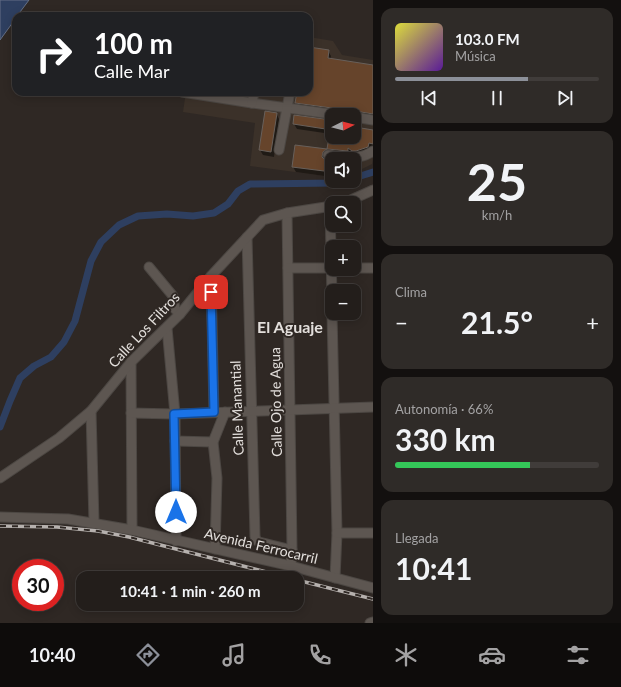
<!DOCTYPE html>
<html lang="es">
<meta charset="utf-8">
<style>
:root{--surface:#231e1b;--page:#2f2b28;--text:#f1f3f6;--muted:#a3a2a3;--line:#403c3a;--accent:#8c9099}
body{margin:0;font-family:Lato,sans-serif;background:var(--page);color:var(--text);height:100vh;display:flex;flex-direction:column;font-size:15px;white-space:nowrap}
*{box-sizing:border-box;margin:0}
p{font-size:13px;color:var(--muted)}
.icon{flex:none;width:22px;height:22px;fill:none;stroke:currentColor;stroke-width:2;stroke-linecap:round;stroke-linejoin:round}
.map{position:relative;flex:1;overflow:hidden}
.sheet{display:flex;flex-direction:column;gap:8px;padding:8px;background:#13100f;width:248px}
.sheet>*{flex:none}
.guide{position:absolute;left:12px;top:12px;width:301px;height:84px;border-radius:12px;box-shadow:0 2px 10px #0003,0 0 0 1px var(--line);background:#202124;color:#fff;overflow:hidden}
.needle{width:26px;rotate:84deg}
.controls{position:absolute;left:325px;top:108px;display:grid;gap:8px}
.controls a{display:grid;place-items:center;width:36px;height:36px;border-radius:8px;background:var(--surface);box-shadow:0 2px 10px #0003,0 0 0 1px var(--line);font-size:20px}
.speed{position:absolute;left:12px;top:559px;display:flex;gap:8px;font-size:20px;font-weight:700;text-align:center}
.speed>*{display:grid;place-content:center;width:52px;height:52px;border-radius:50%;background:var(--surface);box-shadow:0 2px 10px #0003,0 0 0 1px var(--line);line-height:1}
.speed .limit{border:6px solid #d22;background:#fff;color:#111}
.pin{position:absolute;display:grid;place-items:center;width:34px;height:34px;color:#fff;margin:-17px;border-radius:8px;box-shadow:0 2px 6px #0006}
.me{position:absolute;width:44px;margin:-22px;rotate:0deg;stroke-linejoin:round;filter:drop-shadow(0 0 3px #0008)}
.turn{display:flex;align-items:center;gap:14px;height:84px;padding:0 16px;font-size:18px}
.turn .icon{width:52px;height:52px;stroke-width:2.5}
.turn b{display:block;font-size:28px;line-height:34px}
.big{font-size:30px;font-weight:700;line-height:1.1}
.sheet .widget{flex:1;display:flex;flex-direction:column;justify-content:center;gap:6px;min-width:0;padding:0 14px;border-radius:12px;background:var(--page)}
.sheet .dial{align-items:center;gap:0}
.dial b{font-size:52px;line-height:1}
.song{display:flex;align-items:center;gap:12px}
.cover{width:48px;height:48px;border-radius:6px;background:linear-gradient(135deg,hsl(60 70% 55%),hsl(270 70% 35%))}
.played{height:4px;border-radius:2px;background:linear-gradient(90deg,var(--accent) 65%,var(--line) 65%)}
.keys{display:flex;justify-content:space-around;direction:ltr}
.heat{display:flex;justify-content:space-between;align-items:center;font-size:22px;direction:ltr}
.charge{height:6px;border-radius:3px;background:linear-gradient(90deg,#34c759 66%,var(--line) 0)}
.trip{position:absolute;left:76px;top:571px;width:228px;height:40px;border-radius:12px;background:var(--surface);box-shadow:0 2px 10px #0003,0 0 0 1px var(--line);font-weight:700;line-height:40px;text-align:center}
.menu{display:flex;height:64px;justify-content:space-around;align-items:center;background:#0e0c0b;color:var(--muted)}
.menu .icon{width:28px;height:28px}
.menu .selected{color:var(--accent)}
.menu b{font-size:18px;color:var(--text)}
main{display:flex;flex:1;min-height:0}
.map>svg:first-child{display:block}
</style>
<main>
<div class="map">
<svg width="373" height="623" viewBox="0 0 373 623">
<rect width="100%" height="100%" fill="#2f2824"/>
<path fill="#3b3129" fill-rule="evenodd" d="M309 37 333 41 342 55 373 60V158L372 164 354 173V159H332V177L250 166 255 123 183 112 186 92H309ZM332 115H354V137H332Z"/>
<path fill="#2e3f60" stroke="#646f85" d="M0 0H29L17 16H16V18L0 40Z"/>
<g fill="#0007">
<path d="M309 48 328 51 331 56 330 60 373 66V118L299 108 296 103 298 92H309Z"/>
<path d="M215 92H244L243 99 217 95Z"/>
<path d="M276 113 279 119 274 157 263 155 260 150Z"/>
<path d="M332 121V137H354V127L355 128 373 131V148L356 156 351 151 350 156 331 154 328 149 331 134 297 129 294 124Z"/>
<path d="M296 146 327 150 329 155 325 157V161L332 163V177L296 172 293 167Z"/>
</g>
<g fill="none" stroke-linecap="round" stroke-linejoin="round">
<g stroke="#2e3f60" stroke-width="7">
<path d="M354 178 373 172"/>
<path d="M0 427 10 401 20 378 34 366 51 357 64 342 75 321 91 261 101 242 119 225 138 216 167 214 193 216 214 213 228 204 238 191 250 184 336 183 344 181"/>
</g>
</g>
<g fill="#66442b" stroke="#68605b">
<path d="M309 47 329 50 328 58 373 65V114L355 111 349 113 343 112 339 109 295 103 297 92H309Z"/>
<path d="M265 111 277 113 271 152 259 150Z"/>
<path d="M294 115 332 120V130L293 124Z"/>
<path d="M355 127 373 130V144L369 143 368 147 356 151H352L348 148V151L327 149 329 137H354Z"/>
<path d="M295 145 327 149 323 152 322 157 325 160 332 162V172L292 167Z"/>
</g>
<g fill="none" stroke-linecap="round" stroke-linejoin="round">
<defs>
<g id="minor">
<path d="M182 92 252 103 338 115"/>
<path d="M252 103 254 92"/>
<path d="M354 117 373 120"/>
<path d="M279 150 290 92"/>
<path d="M328 155C344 157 359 161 373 151"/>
<path d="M344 203 373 190"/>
<path d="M330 206 332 298"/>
<path d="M287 213 292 550 291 566"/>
<path d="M247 237 255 536 256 540 259 542 292 550"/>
<path d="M149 267 173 296 175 309 180 314"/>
<path d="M288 268H332"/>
<path d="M354 268H373"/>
<path d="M211 276 214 412"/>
<path d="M332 313 337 533 335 578"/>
<path d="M167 328 175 414 176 541"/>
<path d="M131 362 132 530"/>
<path d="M91 411 94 523"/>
<path d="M131 413 175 414 373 407"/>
<path d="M175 441 213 442"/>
<path d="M0 478 59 438 91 411 131 362 180 314 211 276 263 220 287 213 332 206"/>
<path d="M0 517 68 519 132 530 291 566 373 588"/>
<path d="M337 533H373"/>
<path d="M215 549 217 478 213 442 225 412"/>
<path d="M370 623 373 622"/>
</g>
</defs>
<use href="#minor" stroke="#4c4743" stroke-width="11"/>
<use href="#minor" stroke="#5d5651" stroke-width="9"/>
<defs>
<g id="rail">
<path d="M0 526 57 527 98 531 129 537 290 578"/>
<path d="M297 580 373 599"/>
</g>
</defs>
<use href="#rail" stroke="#b6b1ae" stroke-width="3.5"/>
<use href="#rail" stroke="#2f2824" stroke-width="2" stroke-dasharray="6" stroke-linecap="butt"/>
</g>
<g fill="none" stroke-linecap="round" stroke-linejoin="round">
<defs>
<path id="route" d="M176 512 174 414 214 412 211 292"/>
</defs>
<use href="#route" stroke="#114b97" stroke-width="10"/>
<use href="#route" stroke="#1a73e8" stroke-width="7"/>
</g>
<g text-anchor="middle" stroke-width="4" stroke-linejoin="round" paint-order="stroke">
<g font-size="14" fill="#e3dfdc" stroke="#2f2824">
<text transform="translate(144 330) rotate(-47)" y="5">Calle Los Filtros</text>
<text transform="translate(276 402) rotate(-91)" y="5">Calle Ojo de Agua</text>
<text transform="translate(237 408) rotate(-92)" y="5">Calle Manantial</text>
<text transform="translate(261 546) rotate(13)" y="5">Avenida Ferrocarril</text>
</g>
<g font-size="16" font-weight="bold" fill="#e3dfdc" stroke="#2f2824">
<text x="290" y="333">El Aguaje</text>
</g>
</g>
</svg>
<div class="controls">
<a><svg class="needle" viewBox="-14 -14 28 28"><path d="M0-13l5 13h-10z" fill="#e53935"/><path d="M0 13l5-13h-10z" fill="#a3a2a3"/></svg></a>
<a><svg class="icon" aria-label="sound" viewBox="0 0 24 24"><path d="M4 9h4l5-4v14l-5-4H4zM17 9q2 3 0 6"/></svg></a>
<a><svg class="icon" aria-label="search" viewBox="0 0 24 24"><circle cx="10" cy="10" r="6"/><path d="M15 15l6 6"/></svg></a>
<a>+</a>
<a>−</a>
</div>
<div class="speed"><div class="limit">30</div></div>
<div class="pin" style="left:211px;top:292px;background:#d93025"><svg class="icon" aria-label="arrive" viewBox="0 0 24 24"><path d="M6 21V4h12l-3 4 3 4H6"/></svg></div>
<svg class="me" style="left:176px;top:512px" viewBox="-20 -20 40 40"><circle r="19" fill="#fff"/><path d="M0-13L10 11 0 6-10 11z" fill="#1a73e8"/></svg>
<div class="trip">10:41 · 1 min · 260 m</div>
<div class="guide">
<div class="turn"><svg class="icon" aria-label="right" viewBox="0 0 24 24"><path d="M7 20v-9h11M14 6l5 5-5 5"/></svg><div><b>100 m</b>Calle Mar</div></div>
</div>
</div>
<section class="sheet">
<div class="widget">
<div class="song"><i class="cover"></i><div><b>103.0 FM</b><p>Música</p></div></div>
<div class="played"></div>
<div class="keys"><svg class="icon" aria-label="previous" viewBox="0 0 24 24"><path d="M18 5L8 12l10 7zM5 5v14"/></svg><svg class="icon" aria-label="pause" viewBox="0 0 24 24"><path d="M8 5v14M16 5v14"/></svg><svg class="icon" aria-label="next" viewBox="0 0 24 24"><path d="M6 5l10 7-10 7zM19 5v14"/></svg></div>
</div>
<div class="widget dial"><b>25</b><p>km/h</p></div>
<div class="widget"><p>Clima</p>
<div class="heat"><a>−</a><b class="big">21.5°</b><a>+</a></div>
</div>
<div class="widget"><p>Autonomía · 66%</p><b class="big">330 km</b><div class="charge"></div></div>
<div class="widget"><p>Llegada</p><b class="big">10:41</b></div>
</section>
</main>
<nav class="menu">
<b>10:40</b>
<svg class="icon selected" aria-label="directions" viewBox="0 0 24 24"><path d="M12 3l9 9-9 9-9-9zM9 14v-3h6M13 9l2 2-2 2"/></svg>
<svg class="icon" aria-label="music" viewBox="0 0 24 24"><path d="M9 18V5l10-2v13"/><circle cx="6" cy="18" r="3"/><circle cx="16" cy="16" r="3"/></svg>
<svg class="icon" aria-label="phone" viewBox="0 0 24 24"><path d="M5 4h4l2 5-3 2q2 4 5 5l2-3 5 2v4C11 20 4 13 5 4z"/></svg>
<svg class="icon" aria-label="climate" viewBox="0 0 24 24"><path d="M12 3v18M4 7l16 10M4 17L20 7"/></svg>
<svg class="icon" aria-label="car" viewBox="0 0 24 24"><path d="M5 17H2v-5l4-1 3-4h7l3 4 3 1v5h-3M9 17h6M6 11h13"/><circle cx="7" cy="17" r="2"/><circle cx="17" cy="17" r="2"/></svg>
<svg class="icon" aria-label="filters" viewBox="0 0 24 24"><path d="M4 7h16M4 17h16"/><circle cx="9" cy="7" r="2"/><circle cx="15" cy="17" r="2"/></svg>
</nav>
